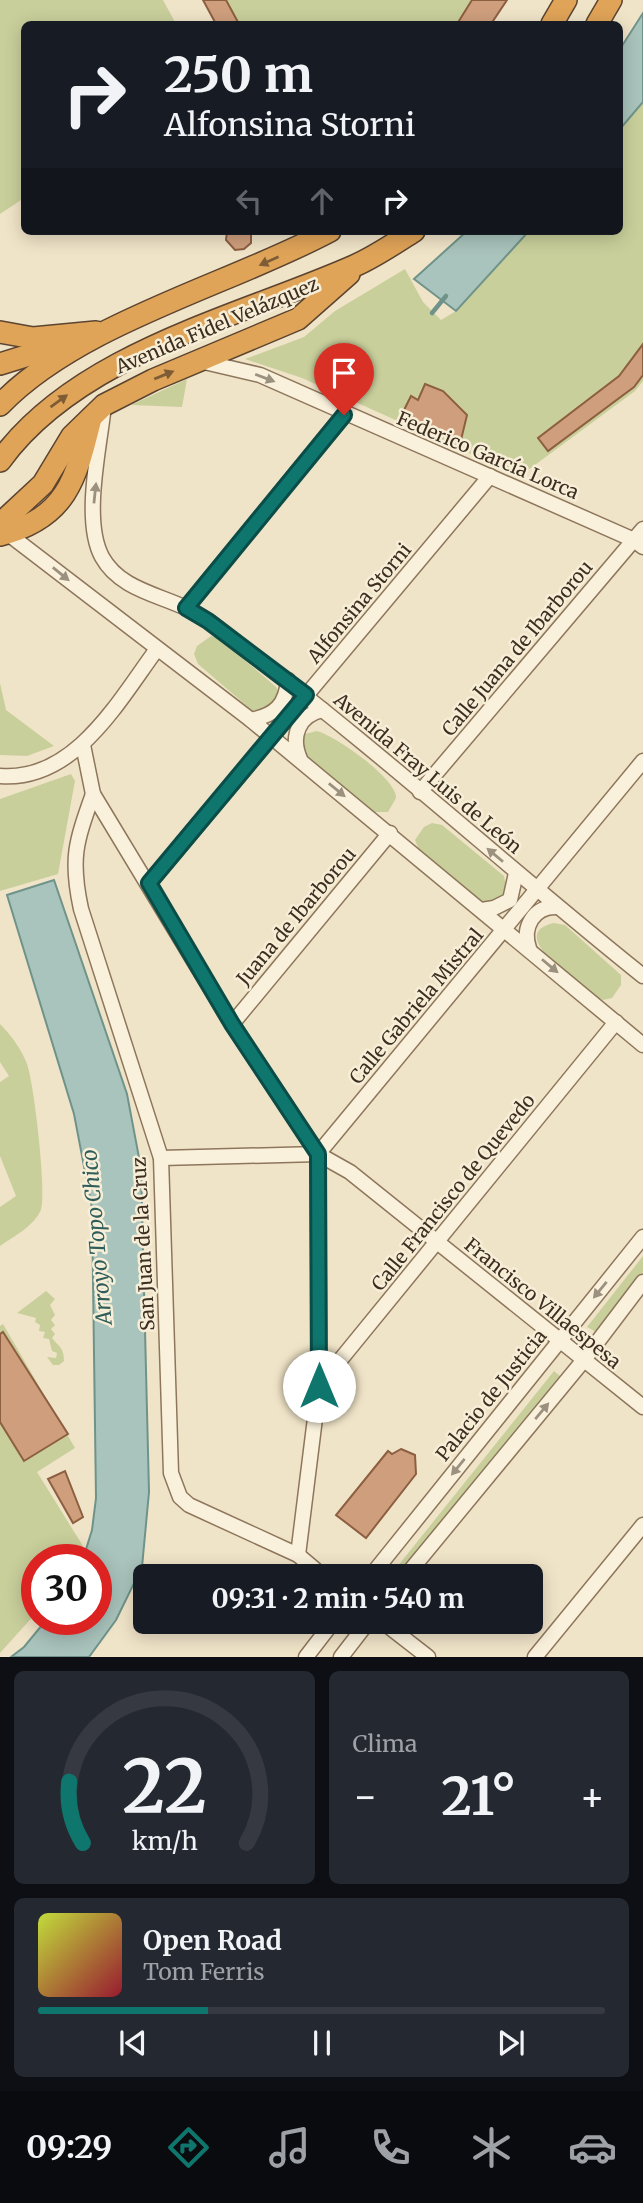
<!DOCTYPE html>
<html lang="es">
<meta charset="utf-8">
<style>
:root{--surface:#171b24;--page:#242831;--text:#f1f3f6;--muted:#9ea1a6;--line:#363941;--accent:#0f766e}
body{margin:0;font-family:Merriweather,serif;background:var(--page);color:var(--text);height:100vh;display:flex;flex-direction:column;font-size:26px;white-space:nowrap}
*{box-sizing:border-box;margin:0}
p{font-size:23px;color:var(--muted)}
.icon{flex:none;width:38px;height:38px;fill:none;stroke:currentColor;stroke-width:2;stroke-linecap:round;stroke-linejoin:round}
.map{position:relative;height:1657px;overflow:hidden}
.sheet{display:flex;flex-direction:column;gap:14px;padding:14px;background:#0d0f14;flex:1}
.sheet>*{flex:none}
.guide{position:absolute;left:21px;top:21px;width:602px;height:214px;border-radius:10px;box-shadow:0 4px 18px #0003;background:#171b24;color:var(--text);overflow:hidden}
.speed{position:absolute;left:21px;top:1544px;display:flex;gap:14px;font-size:35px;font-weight:700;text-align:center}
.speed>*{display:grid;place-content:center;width:91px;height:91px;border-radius:50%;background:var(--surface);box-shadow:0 4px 18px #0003;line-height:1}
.speed .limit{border:10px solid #d22;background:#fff;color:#111}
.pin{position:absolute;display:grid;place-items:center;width:60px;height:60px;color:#fff;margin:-72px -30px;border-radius:50% 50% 50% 0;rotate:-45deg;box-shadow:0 0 7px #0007}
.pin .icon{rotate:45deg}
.me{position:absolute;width:77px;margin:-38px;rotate:0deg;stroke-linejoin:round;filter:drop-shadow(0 0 5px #0008)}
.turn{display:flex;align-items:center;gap:24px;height:147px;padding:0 28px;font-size:32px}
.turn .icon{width:91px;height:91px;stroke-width:2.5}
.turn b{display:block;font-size:49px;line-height:60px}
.lanes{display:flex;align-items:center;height:66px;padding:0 28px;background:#0003;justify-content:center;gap:35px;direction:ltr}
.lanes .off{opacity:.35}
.big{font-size:52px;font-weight:700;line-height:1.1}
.sheet .tile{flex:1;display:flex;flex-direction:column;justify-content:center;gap:10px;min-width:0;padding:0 24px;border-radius:10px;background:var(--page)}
.sheet .dial{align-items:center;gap:0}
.dial svg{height:182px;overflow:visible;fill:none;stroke:var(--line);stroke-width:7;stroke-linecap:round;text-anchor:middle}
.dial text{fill:var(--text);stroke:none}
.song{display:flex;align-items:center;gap:21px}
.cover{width:84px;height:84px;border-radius:10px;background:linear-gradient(135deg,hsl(70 70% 55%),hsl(350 70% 35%))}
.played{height:7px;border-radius:4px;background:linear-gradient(90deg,var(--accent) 30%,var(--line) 30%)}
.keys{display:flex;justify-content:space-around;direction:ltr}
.heat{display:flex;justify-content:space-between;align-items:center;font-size:38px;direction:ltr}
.sheet .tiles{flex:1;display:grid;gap:14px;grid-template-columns:1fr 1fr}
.tile:last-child{grid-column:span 2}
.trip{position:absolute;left:133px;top:1564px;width:410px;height:70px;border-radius:10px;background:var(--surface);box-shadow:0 4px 18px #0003;font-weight:700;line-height:70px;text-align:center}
.dock{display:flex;height:112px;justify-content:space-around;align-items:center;background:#090b0e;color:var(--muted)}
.dock .icon{width:49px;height:49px}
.dock .active{color:var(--accent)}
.dock b{font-size:32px;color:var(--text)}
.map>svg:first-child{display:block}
</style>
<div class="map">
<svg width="643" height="1657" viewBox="0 0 643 1657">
<rect width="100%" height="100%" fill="#f0e4c8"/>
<g fill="#c9cf9b">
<path d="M0 0H163L176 24H24V198L0 214Z"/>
<path d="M203 0H507L491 24H216Z"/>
<path d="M643 98V381L635 391 520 476 302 378 245 359 304 337 335 311 405 269 423 302 441 320 456 311 529 231H620V127Z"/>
<path d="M187 379 182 407 131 405Z"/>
<path d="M211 636 219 638 276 687 279 694 275 707 254 712 198 664 194 654 197 646Z"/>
<path d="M0 683 6 710 54 746 27 756 0 755Z"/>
<path d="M317 731C336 736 397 779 396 798L388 812H373L310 761 301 745 305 734Z"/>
<path d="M71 774 75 781 58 874 0 891V799Z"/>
<path d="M432 823 442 825 504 876 507 892 503 899 483 904 419 850 415 840 424 827Z"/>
<path d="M554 923 565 925 621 975V985L612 998 603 1000 594 997C580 984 503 934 554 923Z"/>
<path d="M0 1024C12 1036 21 1049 27 1064 34 1083 47 1195 41 1210 33 1227 14 1236 0 1246V1207L16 1196 0 1156V1082L9 1076 0 1062Z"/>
<path d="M643 1256V1272L596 1332 587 1327Z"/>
<path d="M46 1291 55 1299 50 1305 55 1315 51 1320 55 1325 51 1329 55 1334 52 1338C59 1347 64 1347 64 1361L59 1365H53L47 1357 56 1358 57 1353 52 1351 49 1339 43 1338 45 1332 39 1331 40 1325 35 1322 36 1318 17 1313Z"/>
<path d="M3 1324 75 1448 37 1472 83 1546 78 1559H37V1612L0 1653V1326Z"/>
<path d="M554 1371 560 1376 401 1577H389Z"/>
</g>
<g fill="#a9c4bc" stroke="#6f938a" stroke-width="2">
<path d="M643 13V102L620 129V49Z"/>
<path d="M467 231H529L456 311 414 279Z"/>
<path d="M54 880 127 1094 141 1168 149 1492 142 1567 116 1620 89 1657H11L24 1647 47 1619H96V1559H83L92 1530 96 1498 92 1208 74 1114 7 895Z"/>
</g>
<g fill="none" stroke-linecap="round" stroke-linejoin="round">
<path stroke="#6f938a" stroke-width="4.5" d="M432 313 446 296"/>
</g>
<g fill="#cf9f7d" stroke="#8d5f41" stroke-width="2">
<path d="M203 0H226L239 24H216Z"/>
<path d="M472 0H507L491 24H457Z"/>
<path d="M227 231H251V243L244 249 235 250 226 240Z"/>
<path d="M643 344V375L634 387 548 451 538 438 619 376Z"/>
<path d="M425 384 443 391 467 415 461 440 405 418 404 410 411 396 418 400Z"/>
<path d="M3 1332 68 1434 24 1461 0 1422V1334Z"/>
<path d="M401 1449 415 1455 416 1474 366 1538 336 1515 388 1451 392 1454Z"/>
<path d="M65 1471 83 1517 73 1523 48 1479Z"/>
</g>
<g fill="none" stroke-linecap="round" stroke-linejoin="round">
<defs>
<g id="minor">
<path d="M200 361 260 375 634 540 643 547"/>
<path d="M104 405C100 446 82 520 102 557 119 588 156 594 186 608 206 617 224 633 242 647 380 751 508 868 643 976"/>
<path d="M7 533 251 720 643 1045"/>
<path d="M186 608 344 415"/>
<path d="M251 720C275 715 286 705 288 680"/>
<path d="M83 745 93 794 232 1024 318 1154 319 1386 298 1555"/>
<path d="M300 759C290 736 299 715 323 710"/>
<path d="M0 776C75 782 119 700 157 649"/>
<path d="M420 792 643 529"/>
<path d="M93 794C76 842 70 858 81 909L161 1158 171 1473 180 1497 189 1505 298 1555 324 1577"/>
<path d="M149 883 490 476"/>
<path d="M482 910 494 908 510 900 516 873"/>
<path d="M529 948C522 928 533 906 557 907"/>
<path d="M232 1024 390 833"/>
<path d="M318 1154 350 1172 643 1407"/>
<path d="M161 1158 318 1154 643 761"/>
<path d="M319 1386 616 1022"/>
<path d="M370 1577 643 1237"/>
<path d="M405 1577 583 1361 643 1282"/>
<path d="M383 1622 428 1657"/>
<path d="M306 1657 333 1622"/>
<path d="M341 1657 368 1622"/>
<path d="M535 1657 643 1525"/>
</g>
<g id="highway">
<path d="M552 24 566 0"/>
<path d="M597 24 611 0"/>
<path d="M0 332 33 338 96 332"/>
<path d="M0 364 29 355 68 352"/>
<path d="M0 405C79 323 229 285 330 231"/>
<path d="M0 461C77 354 238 317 354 266 375 257 395 243 414 231"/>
<path d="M0 524 43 484 72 436 104 405 153 380 298 319 349 274"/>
<path d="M0 535C67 518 76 479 91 418"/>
</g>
</defs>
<use href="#minor" stroke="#8d765c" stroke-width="17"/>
<use href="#highway" stroke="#5b4430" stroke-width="24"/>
<use href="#minor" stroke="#faf1dc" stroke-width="14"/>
<use href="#highway" stroke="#e0a458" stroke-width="21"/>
</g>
<defs><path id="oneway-solid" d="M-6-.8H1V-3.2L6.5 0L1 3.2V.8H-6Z" transform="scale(1.75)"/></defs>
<g fill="#7e5d36">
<use href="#oneway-solid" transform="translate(269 261) rotate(156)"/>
<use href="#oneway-solid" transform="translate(164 375) rotate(-22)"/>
<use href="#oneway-solid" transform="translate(59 401) rotate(-36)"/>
</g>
<g fill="#9c907e">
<use href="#oneway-solid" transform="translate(265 378) rotate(21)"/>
<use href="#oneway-solid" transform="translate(95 493) rotate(-84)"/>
<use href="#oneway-solid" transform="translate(61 574) rotate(39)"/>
<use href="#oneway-solid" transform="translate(337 790) rotate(39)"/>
<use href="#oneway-solid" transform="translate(495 855) rotate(-140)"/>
<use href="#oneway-solid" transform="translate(550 966) rotate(40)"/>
<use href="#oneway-solid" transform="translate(600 1290) rotate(129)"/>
<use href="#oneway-solid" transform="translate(542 1411) rotate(-50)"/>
<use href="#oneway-solid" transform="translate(458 1467) rotate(129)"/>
</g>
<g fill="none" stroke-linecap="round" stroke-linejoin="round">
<defs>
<path id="route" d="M319 1386 318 1154 232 1024 149 883 306 695 208 621 186 608 344 415"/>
</defs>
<use href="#route" stroke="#0a4d48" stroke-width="18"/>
<use href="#route" stroke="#0f766e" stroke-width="12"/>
</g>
<g text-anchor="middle" stroke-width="5" stroke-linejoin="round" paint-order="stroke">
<g font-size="19" fill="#3d2e20" stroke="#f7eed8">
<text transform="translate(217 325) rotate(-23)" y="7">Avenida Fidel Velázquez</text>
<text transform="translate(488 455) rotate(23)" y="7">Federico García Lorca</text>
<text transform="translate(359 603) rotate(-50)" y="7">Alfonsina Storni</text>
<text transform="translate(517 648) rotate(-50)" y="7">Calle Juana de Ibarborou</text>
<text transform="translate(428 773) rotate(40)" y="7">Avenida Fray Luis de León</text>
<text transform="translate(296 916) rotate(-50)" y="7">Juana de Ibarborou</text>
<text transform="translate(416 1006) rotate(-50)" y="7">Calle Gabriela Mistral</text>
<text transform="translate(453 1192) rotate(-51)" y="7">Calle Francisco de Quevedo</text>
<text transform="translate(143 1244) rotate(-93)" y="7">San Juan de la Cruz</text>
<text transform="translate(543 1303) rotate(39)" y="7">Francisco Villaespesa</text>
<text transform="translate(491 1395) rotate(-51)" y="7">Palacio de Justicia</text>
</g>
<g font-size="21" font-style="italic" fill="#2f5d5a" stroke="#f7eed8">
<text transform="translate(97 1237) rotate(-95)" y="7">Arroyo Topo Chico</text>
</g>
</g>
</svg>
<div class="speed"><div class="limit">30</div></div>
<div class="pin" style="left:344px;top:415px;background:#d93025"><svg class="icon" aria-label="arrive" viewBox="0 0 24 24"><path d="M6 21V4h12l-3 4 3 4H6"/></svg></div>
<svg class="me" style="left:319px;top:1386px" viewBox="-20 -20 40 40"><circle r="19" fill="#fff"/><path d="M0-13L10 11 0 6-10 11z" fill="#0f766e"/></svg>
<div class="trip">09:31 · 2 min · 540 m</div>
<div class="guide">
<div class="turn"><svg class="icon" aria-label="right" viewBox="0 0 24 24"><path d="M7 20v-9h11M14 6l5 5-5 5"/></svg><div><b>250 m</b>Alfonsina Storni</div></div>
<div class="lanes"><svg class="icon off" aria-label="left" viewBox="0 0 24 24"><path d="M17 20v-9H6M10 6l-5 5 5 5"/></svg><svg class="icon off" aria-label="ahead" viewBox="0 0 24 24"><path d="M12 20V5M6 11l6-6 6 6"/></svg><svg class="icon" aria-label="right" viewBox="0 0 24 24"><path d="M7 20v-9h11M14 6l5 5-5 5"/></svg></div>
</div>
</div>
<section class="sheet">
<div class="tiles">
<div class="tile dial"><svg viewBox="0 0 100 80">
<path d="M14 69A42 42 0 1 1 86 69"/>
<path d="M14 69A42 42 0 0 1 8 42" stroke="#0f766e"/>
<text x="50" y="56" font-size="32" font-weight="700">22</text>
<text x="50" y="72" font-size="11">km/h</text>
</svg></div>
<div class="tile"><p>Clima</p>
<div class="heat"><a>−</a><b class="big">21°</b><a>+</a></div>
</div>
<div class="tile">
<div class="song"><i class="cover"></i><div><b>Open Road</b><p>Tom Ferris</p></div></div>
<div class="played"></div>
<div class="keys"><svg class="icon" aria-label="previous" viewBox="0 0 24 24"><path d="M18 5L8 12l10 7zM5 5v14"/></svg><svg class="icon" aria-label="pause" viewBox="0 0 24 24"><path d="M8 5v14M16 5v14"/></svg><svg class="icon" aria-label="next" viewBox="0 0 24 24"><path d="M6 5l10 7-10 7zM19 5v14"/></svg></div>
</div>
</div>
</section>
<nav class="dock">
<b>09:29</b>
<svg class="icon active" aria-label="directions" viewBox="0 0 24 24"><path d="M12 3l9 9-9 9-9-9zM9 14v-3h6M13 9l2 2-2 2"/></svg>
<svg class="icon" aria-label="music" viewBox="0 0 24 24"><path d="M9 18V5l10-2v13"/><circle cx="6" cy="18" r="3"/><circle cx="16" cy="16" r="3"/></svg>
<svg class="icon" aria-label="phone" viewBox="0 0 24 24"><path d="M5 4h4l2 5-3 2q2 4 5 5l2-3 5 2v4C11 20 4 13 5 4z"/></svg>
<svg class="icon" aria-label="climate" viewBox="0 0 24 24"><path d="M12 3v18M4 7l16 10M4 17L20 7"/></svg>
<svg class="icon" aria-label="car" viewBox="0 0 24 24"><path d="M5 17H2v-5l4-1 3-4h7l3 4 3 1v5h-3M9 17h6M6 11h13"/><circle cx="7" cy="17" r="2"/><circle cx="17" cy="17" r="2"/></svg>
</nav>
